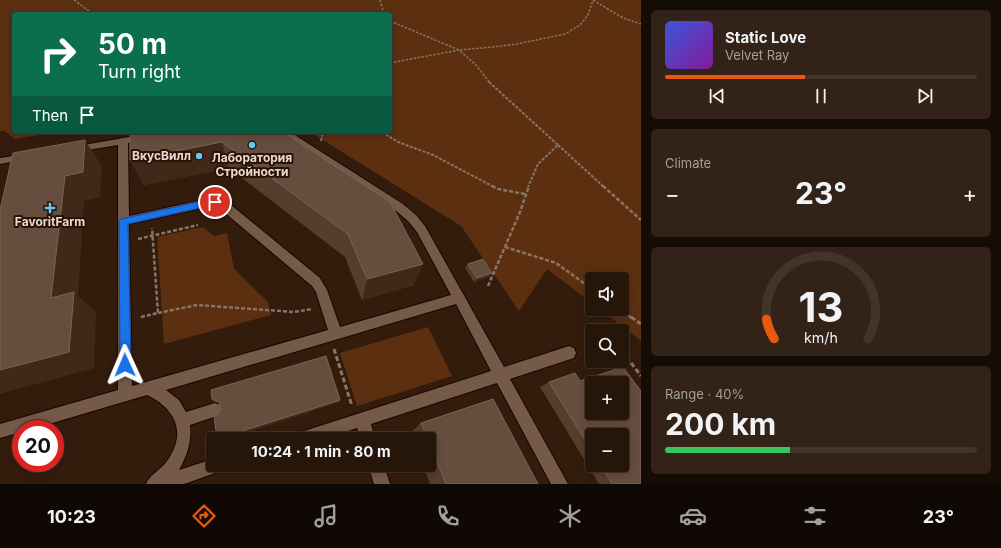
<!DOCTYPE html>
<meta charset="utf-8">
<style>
:root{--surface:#261509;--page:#322217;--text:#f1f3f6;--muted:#a49f9c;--line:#42342a;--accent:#ea580c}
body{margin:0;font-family:Inter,sans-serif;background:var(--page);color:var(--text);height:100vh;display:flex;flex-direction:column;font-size:15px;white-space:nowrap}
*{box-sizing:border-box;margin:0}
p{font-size:13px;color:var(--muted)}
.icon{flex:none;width:22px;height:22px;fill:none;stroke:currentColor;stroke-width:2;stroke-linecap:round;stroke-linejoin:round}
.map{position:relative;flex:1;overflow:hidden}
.side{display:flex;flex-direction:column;gap:10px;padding:10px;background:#150c05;width:360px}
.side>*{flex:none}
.top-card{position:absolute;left:12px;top:12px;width:380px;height:122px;border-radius:4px;box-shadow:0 2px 10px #0003,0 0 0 1px var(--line);background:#0b6e4f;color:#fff;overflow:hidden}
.buttons{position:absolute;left:585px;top:272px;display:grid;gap:8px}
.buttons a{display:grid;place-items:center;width:44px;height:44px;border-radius:4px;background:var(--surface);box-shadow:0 2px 10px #0003,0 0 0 1px var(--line);font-size:20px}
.speed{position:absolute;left:12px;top:420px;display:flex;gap:8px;font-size:20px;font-weight:700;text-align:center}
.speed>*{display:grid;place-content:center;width:52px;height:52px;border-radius:50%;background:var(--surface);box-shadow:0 2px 10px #0003,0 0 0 1px var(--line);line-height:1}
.speed .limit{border:6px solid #d22;background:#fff;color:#111}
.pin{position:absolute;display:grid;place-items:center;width:34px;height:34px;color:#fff;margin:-17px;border:2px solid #fff;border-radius:50%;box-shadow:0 1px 4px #0007}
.me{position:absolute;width:44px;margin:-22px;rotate:359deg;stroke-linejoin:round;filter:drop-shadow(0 0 3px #0008)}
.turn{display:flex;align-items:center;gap:14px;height:84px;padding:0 20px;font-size:18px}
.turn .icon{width:52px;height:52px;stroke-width:2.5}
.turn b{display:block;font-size:28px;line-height:34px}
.then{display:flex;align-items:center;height:38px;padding:0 20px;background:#0003;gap:8px;font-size:15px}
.big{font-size:30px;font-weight:700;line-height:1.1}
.side .card{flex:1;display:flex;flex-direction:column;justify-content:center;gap:6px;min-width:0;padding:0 14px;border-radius:6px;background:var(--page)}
.side .dial{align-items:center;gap:0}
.dial svg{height:104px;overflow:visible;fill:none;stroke:var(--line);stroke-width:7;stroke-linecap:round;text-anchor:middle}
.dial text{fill:var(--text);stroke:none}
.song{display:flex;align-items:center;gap:12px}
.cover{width:48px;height:48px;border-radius:6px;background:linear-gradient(135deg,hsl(230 70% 55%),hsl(290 70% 35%))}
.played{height:4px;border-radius:2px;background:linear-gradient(90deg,var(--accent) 45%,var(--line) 45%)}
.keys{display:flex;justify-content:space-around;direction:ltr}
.heat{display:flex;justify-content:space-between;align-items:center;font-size:22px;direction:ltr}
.charge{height:6px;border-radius:3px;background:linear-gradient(90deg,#34c759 40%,var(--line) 0)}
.trip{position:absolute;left:206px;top:432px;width:230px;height:40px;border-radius:4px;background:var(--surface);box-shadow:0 2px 10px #0003,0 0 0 1px var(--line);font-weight:700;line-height:40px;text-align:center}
.menu{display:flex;height:64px;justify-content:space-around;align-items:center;background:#0f0804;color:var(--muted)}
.menu .icon{width:28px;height:28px}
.menu .current{color:var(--accent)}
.menu b{font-size:18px;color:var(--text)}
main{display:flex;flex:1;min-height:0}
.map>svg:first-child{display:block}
</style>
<main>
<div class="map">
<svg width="641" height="484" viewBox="0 0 641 484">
<rect width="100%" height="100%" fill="#331c0c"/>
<g fill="#5c2f11">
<path d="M0 0H641V341L600 309H622V279H592V303L547 269 519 311 461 226 310 132H390V14H14V132H60L15 139 4 131H0Z"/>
<path d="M203 227 214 236 227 233 234 269 268 302 271 315 164 344 157 237Z"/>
<path d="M428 327 452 376 357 406 340 353Z"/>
</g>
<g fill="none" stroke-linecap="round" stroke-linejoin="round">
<defs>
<g id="lane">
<path d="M280 132H290L403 204 416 215 425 226 504 367 569 346 574 348 576 353 574 358 510 379 568 484H551L497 383 371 424 375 439H361L357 428 324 439H294L296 434 301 432 491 371 456 304 166 390 179 400 186 412 215 403 220 405 222 410 220 415 190 425C192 441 187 456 179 470L213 459V465H227L224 470 184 484H146C150 474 161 470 167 461 187 433 176 409 147 395L32 429H21V432L0 438V424L118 390V145L75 152 70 149 72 147 129 137 132 138 133 140 132 142 128 143 129 216 211 198 225 200 320 278 327 290 340 327 451 295 417 232 408 221 395 210ZM211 206 218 207 312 286 316 292 328 330 132 386 129 224Z"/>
<path d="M26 154 31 157 29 159 0 164V158Z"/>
<path d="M368 465H384L390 484H374Z"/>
</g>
</defs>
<use href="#lane" stroke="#1a0500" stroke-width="2"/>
<g stroke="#897568" stroke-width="1.5" stroke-dasharray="2.5 1.5" stroke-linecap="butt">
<path d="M74 0 93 14"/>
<path d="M380 0 384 14"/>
<path d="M593 0 623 18 641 24"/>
<path d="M390 21 459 50 493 47 517 44 565 34 580 25 588 15 593 0"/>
<path d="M390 63 459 50 476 65 490 83"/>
</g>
<g stroke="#897568" stroke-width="2" stroke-dasharray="3 1.5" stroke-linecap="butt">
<path d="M489 82 558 145 538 164 528 187"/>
<path d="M382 132 398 142 433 155 494 187"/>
<path d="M321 141 323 132"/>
<path d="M558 145 604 187"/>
</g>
<g stroke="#897568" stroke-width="2.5" stroke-dasharray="4 2" stroke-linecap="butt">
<path d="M492 186 498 189 525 194"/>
<path d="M603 186 641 220"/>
<path d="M138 239 198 225"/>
<path d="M505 247 556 263 592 289"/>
<path d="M488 286 520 212 529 186"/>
<path d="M619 309 632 318"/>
<path d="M158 313 197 305 294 312 312 309"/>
<path d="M141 317 158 313 152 228"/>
</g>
<g stroke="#897568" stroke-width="3" stroke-dasharray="5 2.5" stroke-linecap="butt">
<path d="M631 317 641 324"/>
<path d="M585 348 592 346"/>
<path d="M334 349 352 406"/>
<path d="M622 351 641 376"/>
</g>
<use href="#lane" fill="#765a49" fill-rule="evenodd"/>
</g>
<g fill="#563d2d" fill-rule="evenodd">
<path d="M130 132H283L414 285 362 300 345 257 229 168 144 185 130 160Z"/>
<path d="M468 264 489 277 474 282 465 268Z"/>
<path d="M580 381 641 484H599L540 387 549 382ZM592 435 622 465H592Z"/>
<path d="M212 399 340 400V402L226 439H217L219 413 221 407 219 403 214 402Z"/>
<path d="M421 423 538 484H430L423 465H429V439H413L410 433Z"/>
</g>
<g fill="#412919">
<path d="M85 140 102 166 100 197 84 201 78 296 96 312 94 368 0 394V370L51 298 65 176Z"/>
<path d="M222 142 229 168 144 185 130 160Z"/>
<path d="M423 264 414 285 362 300 367 279Z"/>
<path d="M492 273 489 277 474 282 477 278Z"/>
<path d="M340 400V402L226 439H219Z"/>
</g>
<g fill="#664e3f" stroke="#7b6356" fill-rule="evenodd">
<path d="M130 132H283L390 202 423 264 367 279 348 234 222 142 130 160Z"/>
<path d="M85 140 83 172 65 176 51 298 74 292 69 352 0 370V210L13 153Z"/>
<path d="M483 259 492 273 477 278 468 264Z"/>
<path d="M326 356 340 400 217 439 214 416 219 413 221 407 218 401 212 399 211 390Z"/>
<path d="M623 367 641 391V484H612L601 465H622V435H592V451L549 382 575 373 580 381ZM592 383H622V413H592Z"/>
<path d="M493 399 538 484H446L429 442V439H428L421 423Z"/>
</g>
<path fill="#1a73e8" stroke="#114b97" d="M215 198 218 199 219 202 218 204 128 224 131 365 129 369 125 371 121 369 120 365 119 221 121 219Z"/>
<g fill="#68c4f0" stroke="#291204" stroke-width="1.5">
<circle cx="252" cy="145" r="4"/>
<circle cx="199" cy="156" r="4"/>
<path d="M48 202h4v4h4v4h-4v4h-4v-4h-4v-4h4z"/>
</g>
<g text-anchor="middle" stroke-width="4" stroke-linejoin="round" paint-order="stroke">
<g font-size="12" font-weight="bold" fill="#ead9d0" stroke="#291204">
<text x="191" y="160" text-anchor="end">ВкусВилл</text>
<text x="252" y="162">Лаборатория<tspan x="252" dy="14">Стройности</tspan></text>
<text x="50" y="226">FavoritFarm</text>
</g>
</g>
</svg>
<div class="buttons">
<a><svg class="icon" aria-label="sound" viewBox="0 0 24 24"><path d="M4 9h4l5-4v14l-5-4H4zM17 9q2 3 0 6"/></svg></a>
<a><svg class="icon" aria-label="search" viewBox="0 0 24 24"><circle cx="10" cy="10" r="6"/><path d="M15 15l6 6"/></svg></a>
<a>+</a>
<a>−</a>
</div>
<div class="speed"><div class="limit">20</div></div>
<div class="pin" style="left:215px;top:202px;background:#d93025"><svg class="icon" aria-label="arrive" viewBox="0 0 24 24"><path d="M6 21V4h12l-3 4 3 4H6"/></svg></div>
<svg class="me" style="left:125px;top:365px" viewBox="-20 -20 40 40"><path d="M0-17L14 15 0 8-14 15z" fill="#1a73e8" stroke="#fff" stroke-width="4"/></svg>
<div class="trip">10:24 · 1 min · 80 m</div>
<div class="top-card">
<div class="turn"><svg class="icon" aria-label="right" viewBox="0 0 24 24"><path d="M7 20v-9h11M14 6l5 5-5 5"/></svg><div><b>50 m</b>Turn right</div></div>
<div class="then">Then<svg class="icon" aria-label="arrive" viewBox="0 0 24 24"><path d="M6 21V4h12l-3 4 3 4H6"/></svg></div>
</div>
</div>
<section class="side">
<div class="card">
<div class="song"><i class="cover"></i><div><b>Static Love</b><p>Velvet Ray</p></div></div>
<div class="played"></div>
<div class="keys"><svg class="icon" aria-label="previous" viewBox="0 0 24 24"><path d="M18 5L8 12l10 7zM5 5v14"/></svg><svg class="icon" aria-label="pause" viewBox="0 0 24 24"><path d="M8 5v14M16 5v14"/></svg><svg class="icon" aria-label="next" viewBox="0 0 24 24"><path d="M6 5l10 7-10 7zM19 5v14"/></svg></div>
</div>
<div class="card"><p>Climate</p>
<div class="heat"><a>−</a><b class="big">23°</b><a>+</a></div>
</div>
<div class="card dial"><svg viewBox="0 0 100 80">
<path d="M14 69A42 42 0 1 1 86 69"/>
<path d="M14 69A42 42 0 0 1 8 54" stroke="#ea580c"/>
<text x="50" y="56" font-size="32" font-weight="700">13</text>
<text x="50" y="72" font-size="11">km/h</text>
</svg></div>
<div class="card"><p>Range · 40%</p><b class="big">200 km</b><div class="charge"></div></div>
</section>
</main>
<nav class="menu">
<b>10:23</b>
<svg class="icon current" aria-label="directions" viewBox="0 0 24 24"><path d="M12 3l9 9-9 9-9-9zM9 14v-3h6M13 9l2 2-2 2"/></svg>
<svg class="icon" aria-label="music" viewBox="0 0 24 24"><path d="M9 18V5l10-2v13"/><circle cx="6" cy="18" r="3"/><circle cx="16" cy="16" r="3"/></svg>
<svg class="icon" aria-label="phone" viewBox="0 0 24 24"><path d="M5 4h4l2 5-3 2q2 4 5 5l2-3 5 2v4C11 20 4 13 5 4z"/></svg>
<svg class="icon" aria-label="climate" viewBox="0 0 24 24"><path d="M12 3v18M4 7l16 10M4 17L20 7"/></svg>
<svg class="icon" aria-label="car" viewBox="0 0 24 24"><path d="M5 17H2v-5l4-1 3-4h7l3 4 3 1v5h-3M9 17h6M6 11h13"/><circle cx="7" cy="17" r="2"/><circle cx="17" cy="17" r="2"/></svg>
<svg class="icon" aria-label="filters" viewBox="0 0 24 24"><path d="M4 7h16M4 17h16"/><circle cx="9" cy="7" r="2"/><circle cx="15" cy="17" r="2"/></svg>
<b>23°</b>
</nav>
